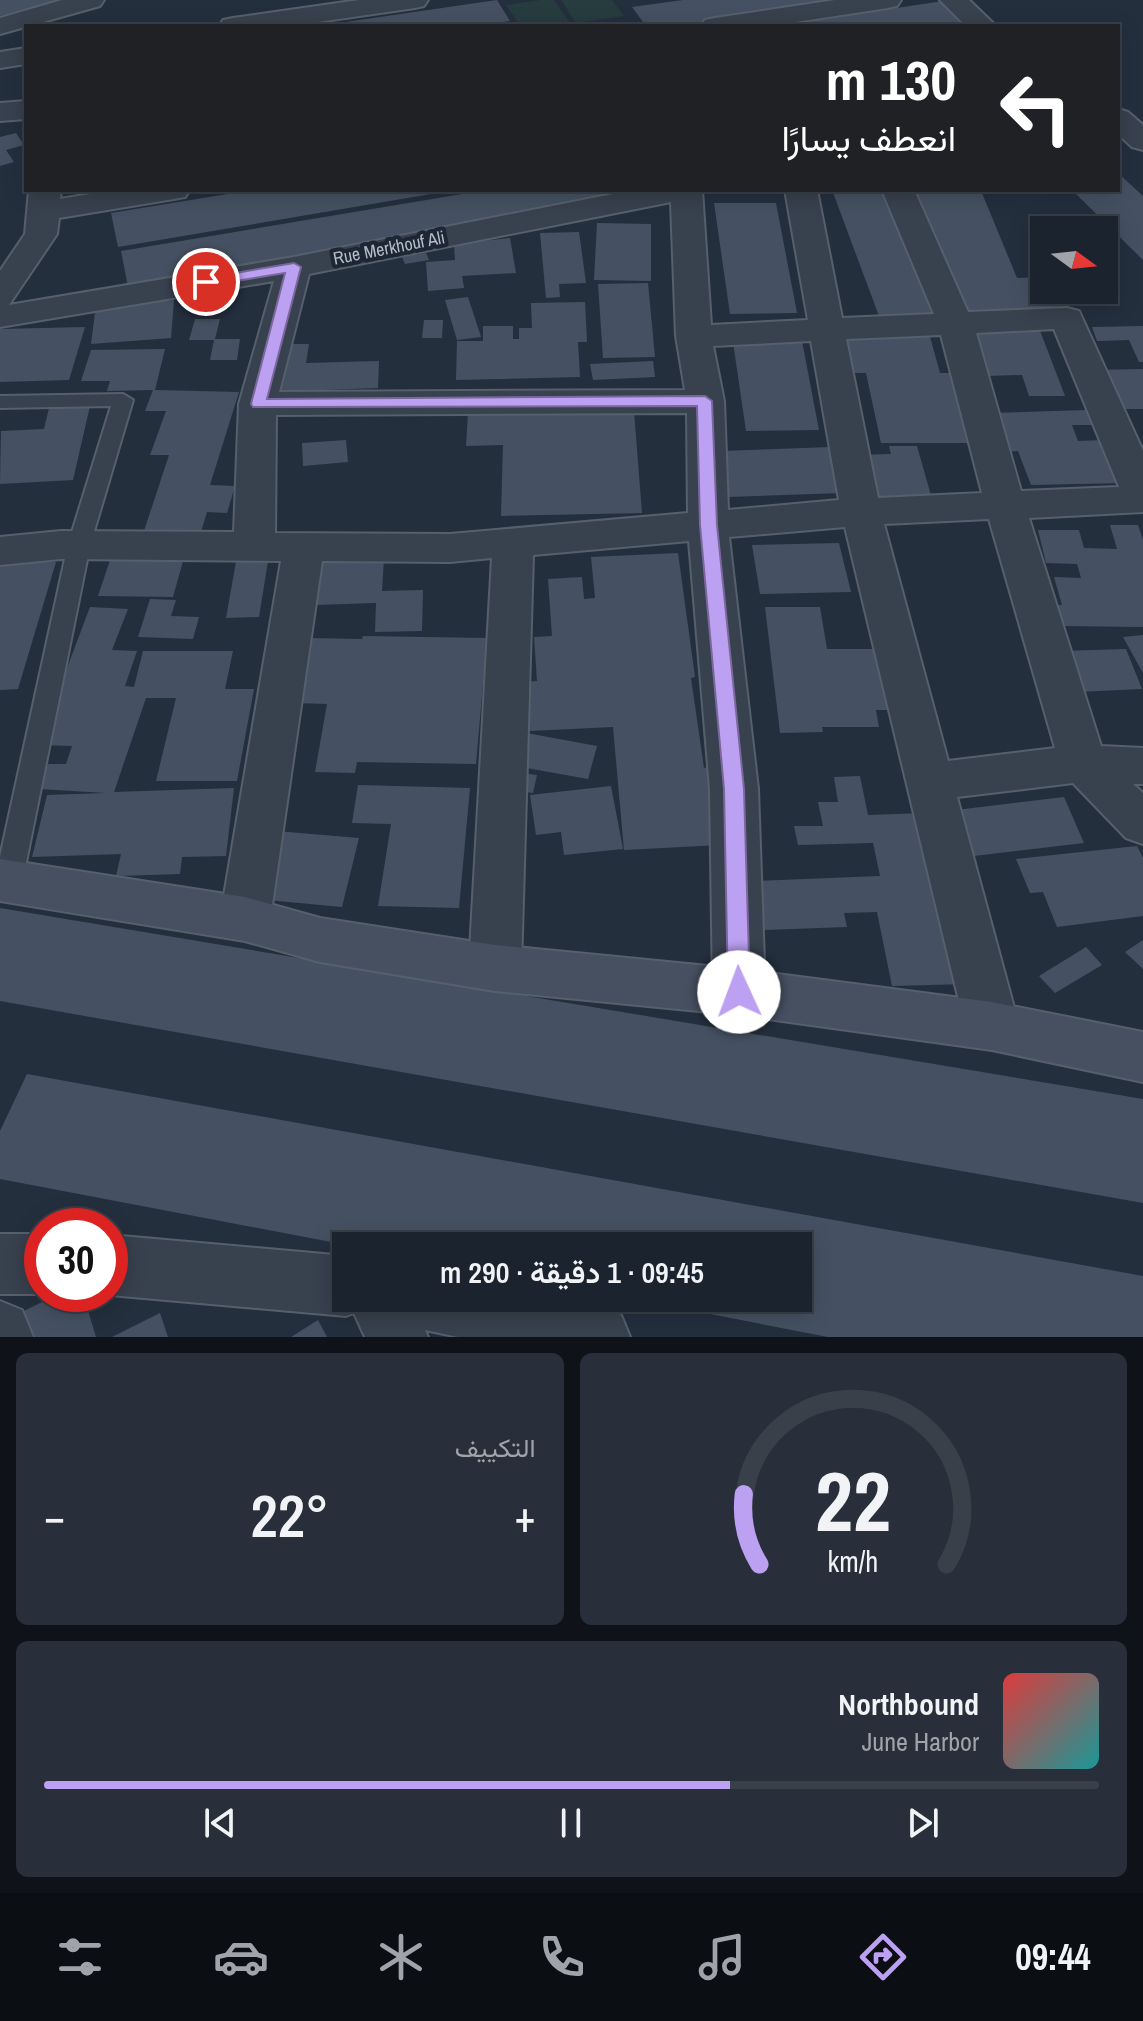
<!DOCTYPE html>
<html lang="ar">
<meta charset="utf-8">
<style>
:root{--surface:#1b232e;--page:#282f3a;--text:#f1f3f6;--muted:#a0a4aa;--line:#39404a;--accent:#bca0f2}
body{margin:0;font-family:"Archivo Narrow",Vazirmatn,sans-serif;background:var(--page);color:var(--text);direction:rtl;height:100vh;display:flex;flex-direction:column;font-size:30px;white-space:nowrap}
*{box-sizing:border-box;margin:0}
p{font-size:26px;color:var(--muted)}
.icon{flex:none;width:44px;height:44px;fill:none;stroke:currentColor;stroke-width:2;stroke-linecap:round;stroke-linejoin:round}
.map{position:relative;height:1337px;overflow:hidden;direction:ltr}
.drawer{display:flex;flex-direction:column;gap:16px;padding:16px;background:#0f1319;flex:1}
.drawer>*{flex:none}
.guide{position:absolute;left:24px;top:24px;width:1096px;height:168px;border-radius:0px;box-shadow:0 4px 20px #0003,0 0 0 2px var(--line);direction:rtl;background:#202124;color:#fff;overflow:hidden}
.needle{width:52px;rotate:105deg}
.tools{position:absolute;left:1030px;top:216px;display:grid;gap:16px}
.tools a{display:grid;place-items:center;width:88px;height:88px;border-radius:0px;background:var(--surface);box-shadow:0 4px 20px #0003,0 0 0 2px var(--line);font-size:40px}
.speed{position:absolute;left:24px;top:1208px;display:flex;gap:16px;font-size:40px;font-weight:700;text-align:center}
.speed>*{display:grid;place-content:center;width:104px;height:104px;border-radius:50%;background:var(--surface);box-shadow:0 4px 20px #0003,0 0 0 2px var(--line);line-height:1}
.speed .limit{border:12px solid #d22;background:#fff;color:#111}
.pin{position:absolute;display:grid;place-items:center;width:68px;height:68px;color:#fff;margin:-34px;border:4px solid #fff;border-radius:50%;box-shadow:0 2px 8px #0007}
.me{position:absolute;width:88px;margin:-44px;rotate:358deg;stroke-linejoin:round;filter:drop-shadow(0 0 6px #0008)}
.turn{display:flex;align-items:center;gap:28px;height:168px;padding:0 32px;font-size:36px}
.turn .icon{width:104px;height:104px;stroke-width:2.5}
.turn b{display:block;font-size:56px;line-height:68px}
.big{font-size:60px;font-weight:600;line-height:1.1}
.drawer .widget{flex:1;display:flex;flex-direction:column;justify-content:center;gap:12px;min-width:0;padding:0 28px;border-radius:12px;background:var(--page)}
.drawer .dial{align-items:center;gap:0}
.dial svg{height:208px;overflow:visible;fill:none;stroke:var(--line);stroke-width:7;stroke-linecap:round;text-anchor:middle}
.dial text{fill:var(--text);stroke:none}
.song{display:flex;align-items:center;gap:24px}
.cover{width:96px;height:96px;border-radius:12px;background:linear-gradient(135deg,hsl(0 70% 55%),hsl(180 70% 35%))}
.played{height:8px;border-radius:4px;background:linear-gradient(90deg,var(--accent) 65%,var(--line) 65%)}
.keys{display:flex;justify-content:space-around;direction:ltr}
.heat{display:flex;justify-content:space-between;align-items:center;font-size:44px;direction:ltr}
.drawer .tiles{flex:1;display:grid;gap:16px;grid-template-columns:1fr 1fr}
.widget:last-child{grid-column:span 2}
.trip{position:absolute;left:332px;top:1232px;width:480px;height:80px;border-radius:0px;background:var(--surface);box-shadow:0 4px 20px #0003,0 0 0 2px var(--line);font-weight:600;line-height:80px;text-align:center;direction:rtl}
.dock{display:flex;height:128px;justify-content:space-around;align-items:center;background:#0b0e12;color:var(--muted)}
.dock .icon{width:56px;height:56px}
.dock .selected{color:var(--accent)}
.dock b{font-size:36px;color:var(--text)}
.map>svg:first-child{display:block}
</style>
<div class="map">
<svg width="1143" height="1337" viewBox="0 0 1143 1337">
<rect width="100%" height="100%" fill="#242f3e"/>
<g fill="#263c3f">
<path d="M540 0H554L571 24 520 26 506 5Z"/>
<path d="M561 0H612L624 16 576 23Z"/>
</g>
<g fill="#455162">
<path d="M0 0H55L56 1 0 16Z"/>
<path d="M497 0 510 21 478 26H318Z"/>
<path d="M683 0H839L840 2 678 26H646L632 7Z"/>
<path d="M943 1 967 24 791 26V24Z"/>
<path d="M16 133 24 145 6 150 14 162 0 166V137Z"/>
<path d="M1118 173 1143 196V260L1072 190H1118Z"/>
<path d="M252 190H443V192L118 247 111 213Z"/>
<path d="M486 190H630L635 199 128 287 121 251Z"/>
<path d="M832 190H893L949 320 882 324Z"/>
<path d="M915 190H1019V193H982L1017 278 1044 277V290H1050L1058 309 958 311Z"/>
<path d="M714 203H776L797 313 730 314Z"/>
<path d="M597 223 651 224V281L594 280Z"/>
<path d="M579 232 586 283 559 284 560 297 546 298 540 233Z"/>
<path d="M510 238 516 273 462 276 464 288 428 291 426 262 455 260 454 244Z"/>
<path d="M426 253 429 260 405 264 402 257Z"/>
<path d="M648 283 655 357 603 358 598 284Z"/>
<path d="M468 297 481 337 457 340 445 300Z"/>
<path d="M174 300 171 338 91 344 96 305Z"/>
<path d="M585 302 587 342H578L580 377 456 380 457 341H483V326H513V339H519V328H532L531 303Z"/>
<path d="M195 319H220L215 339H240L237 360H210L214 340H189Z"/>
<path d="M424 320H443L442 338H422Z"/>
<path d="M1143 326V362H1139L1129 340 1097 341 1092 327Z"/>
<path d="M85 327 69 380 0 382V329Z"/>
<path d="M1039 328 1065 396H1029L1022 375 986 376 970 330Z"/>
<path d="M839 333H929L940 373H958L978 443H881L866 373H847Z"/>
<path d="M802 341 819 430 746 431 733 342Z"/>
<path d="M286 344H309L306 363 379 361 378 388 268 392Z"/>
<path d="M165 349 155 390 239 392 210 485 235 486 227 513 207 512 201 532 144 531 169 455H150L166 411H145L153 390 107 391 110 381H81L91 350Z"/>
<path d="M653 361 655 377 593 380 590 364Z"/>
<path d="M1143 369V409H1110L1093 370Z"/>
<path d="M90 406 73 480 0 484 1 431 44 429 49 408Z"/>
<path d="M1086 410 1092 425H1072L1078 441 1105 440 1123 483 1031 485 1018 451 1004 452 991 413Z"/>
<path d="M634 411 642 513 501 516 503 445 466 446 468 413Z"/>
<path d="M346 440 348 462 303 466 302 443Z"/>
<path d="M889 446H917L932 499 871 501 860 455 891 454Z"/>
<path d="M831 447 843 493 728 497 720 451Z"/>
<path d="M1110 525H1138L1143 540V627L1063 626 1058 605H1062L1054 577 1081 578 1077 564 1046 563 1038 530H1079L1084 548 1117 549Z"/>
<path d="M839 543 851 592 760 594 752 545Z"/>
<path d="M678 553 695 677 691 678 704 768 709 767 720 845 624 850 613 727 529 731 527 682 537 681 534 637 552 636 548 579 582 577 584 599 595 598 591 557Z"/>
<path d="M269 555 259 617 226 618 237 556Z"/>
<path d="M384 558 382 591 423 590 422 631 375 632 376 603 315 605 320 560Z"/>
<path d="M110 560 183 561 173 597 98 596Z"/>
<path d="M56 562 18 689 0 690V563Z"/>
<path d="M150 599 176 600 171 616 199 617 193 639 138 637Z"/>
<path d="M90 607 128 609 112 650 137 651 125 686 134 687 143 651H233L225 689H254L237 781H156L176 698H146L114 792 234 788 226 856 182 857 180 874 116 876 121 854 32 857 47 795 106 793 39 789 48 764H66L72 746 38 745Z"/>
<path d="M765 607H820L827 649H887L899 710H876L879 727H822L823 732 780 733Z"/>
<path d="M1143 635V673L1123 637Z"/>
<path d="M363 636 487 638 476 764 357 762 355 773 315 772 327 704 294 703 307 638 362 639Z"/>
<path d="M1126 649 1142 689 1076 692 1061 651Z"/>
<path d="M521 732 597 746 588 779 510 765Z"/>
<path d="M512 772 537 775 533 793 508 790Z"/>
<path d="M860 776 868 815 926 813 967 984 892 986 877 912 844 913 847 927 764 930 756 881 880 876 873 843 798 845 794 826H823L818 802H838L834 777Z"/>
<path d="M358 785 470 788 459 908 378 906 391 824 352 823Z"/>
<path d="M611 786 623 849 564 855 561 832 536 835 530 795Z"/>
<path d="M1064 797 1084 843 974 856 956 810Z"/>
<path d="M276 831 359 838 342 907 256 899Z"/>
<path d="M1137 846 1143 858V916L1057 927 1043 892 1030 893 1016 859Z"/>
<path d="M0 908 1143 1099V1203L0 1001Z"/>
<path d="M1143 940V969L1125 952Z"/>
<path d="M1086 947 1102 965 1055 993 1039 976Z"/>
<path d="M27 1074 1143 1276V1337H828L633 1299 798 1298V1246H352L0 1179V1131Z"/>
<path d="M58 1294H83L96 1337H22L16 1315Z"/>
<path d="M160 1313 168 1337H112Z"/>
<path d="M318 1320 327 1337H291Z"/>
</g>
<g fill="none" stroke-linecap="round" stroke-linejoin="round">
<defs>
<path id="lane" d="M123 394 133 400 90 545 22 882 18 890 8 893 0 891V857L68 545 111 406 0 408V396Z"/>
<g id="street">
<path d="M62 0H104L100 6 0 34V18Z"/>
<path d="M359 0H428L424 6 415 8 290 26H219L223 20 233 18Z"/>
<path d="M835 0H901L897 6 888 8 769 26H701L705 20 715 18Z"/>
<path d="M940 0H969L996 26H966Z"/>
<path d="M26 48V64L0 68V52Z"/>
<path d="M26 101V119L0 121V103Z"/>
<path d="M1118 109 1128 112 1143 125V150L1132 147 1118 134Z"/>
<path d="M29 190H61L60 199 115 190H190L185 197 174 199 59 218 57 234 9 305 294 257 633 190H702L711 325 808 320 785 190H817L842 318 934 314 882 190H914L968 312 1067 308 1079 311 1143 451V512L1029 518 1101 746 1143 748V784H1133L1143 793V844L1126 838 1073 783 957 797 1019 1026 1011 1043 992 1050 973 1043 965 1026 845 527 729 537 758 789 765 992 758 1008 739 1015 720 1008 713 992 710 789 689 541 533 555 521 968 513 984 495 991 477 984 469 968 492 558 450 562 322 561 270 919 263 934 245 941 227 934 220 919 281 561 61 559 0 565V537L61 531 234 532 239 404 274 281 0 327V271L25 234ZM671 202 676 336 685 390 279 392 309 274ZM1054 329 1119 487 1021 491 976 333ZM941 335 982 493 878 498 846 339ZM811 341 839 500 728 510 724 401 713 346ZM687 413 688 513 450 534 275 533 276 415ZM989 519 1055 748 948 761 884 524Z"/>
<rect x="0" y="1234" width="42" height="60"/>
<path d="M110 1235 346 1256V1298H560L599 1306 621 1315 630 1337H458L425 1330 428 1337H365L354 1313 346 1316 110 1295Z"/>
<path d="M0 1301 22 1310 33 1337H0Z"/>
</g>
<path id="secondary" d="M0 859 245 897 320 918 495 945 739 969 992 1002 1143 1032V1082L992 1050 739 1015 495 991 320 962 245 941 0 901Z"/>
</defs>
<use href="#lane" stroke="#565f6c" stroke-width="4"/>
<use href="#street" stroke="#565f6c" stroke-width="4"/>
<use href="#secondary" stroke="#565f6c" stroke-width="4"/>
<use href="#lane" fill="#38414e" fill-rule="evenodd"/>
<use href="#street" fill="#38414e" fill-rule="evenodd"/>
<use href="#secondary" fill="#465061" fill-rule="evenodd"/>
</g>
<path fill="#bca0f2" stroke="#7a689d" stroke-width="2" d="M294 263 301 267 267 399 705 396 712 401 717 525 744 789 750 992 747 999 739 1001 732 999 728 992 724 789 700 525 697 406 253 407 251 404 285 273 206 286 199 282 206 278Z"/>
<g text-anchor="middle" stroke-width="8" stroke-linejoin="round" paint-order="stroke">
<g font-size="18" fill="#b4bcc9" stroke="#1d2633">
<text transform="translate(389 248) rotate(-11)" y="6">Rue Merkhouf Ali</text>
</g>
</g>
</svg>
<div class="tools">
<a><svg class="needle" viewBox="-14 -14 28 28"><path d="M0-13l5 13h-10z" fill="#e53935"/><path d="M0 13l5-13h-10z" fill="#a0a4aa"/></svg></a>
</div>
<div class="speed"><div class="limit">30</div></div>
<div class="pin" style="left:206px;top:282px;background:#d93025"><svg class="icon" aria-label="arrive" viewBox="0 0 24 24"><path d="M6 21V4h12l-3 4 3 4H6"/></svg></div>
<svg class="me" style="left:739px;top:992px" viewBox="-20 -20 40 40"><circle r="19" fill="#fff"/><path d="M0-13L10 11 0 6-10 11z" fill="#bca0f2"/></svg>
<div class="trip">09:45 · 1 دقيقة · 290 m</div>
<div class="guide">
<div class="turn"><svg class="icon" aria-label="left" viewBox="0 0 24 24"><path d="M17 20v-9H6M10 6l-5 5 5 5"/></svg><div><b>130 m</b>انعطف يسارًا</div></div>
</div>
</div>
<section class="drawer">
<div class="tiles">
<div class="widget dial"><svg viewBox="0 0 100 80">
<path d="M14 69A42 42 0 1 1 86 69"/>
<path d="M14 69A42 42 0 0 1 8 42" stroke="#bca0f2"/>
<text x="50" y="56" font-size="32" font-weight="700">22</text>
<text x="50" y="72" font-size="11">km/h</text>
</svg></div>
<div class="widget"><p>التكييف</p>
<div class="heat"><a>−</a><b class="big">22°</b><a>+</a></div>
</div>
<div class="widget">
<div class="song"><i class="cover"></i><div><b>Northbound</b><p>June Harbor</p></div></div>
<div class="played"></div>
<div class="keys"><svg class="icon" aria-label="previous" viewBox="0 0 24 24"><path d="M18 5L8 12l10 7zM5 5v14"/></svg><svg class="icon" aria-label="pause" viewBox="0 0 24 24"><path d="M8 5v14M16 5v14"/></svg><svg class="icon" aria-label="next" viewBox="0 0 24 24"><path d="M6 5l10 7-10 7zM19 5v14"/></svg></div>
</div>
</div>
</section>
<nav class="dock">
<b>09:44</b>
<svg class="icon selected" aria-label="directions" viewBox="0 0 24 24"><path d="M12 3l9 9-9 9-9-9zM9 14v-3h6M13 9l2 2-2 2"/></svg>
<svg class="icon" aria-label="music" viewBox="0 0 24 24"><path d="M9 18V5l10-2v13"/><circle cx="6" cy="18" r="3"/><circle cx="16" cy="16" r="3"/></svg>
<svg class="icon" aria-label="phone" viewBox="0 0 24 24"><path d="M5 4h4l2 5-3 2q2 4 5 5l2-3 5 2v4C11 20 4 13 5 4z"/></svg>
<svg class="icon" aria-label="climate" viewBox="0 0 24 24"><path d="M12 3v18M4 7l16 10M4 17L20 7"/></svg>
<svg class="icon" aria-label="car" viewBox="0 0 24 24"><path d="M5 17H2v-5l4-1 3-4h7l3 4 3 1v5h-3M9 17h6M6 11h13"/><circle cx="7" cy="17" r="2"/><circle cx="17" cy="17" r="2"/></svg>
<svg class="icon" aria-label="filters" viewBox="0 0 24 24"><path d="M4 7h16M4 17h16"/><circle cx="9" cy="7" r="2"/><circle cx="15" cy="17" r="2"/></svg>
</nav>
